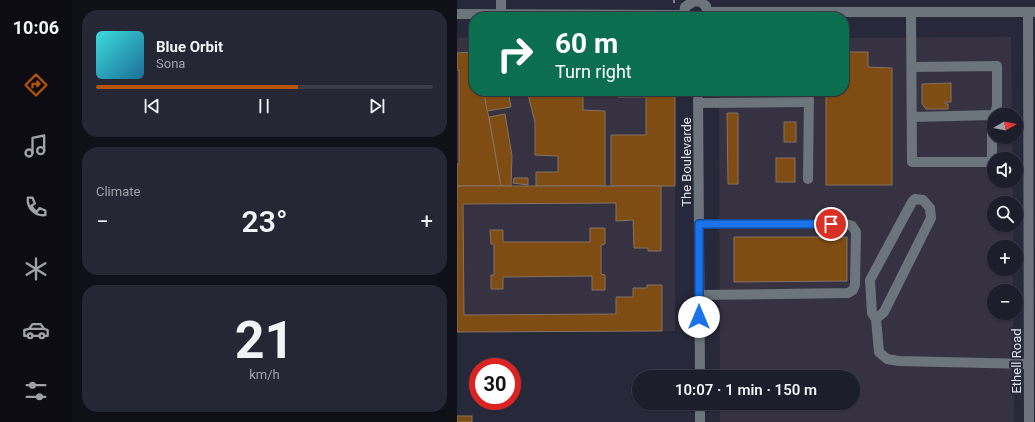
<!DOCTYPE html>
<meta charset="utf-8">
<style>
:root{--surface:#1d1e2c;--page:#252734;--text:#f1f3f6;--muted:#a0a2a9;--line:#3b3c48;--accent:#b45309}
body{margin:0;font-family:Roboto,sans-serif;background:var(--page);color:var(--text);height:100vh;display:flex;flex-direction:column;font-size:15px;white-space:nowrap}
*{box-sizing:border-box;margin:0}
p{font-size:13px;color:var(--muted)}
.icon{flex:none;width:22px;height:22px;fill:none;stroke:currentColor;stroke-width:2;stroke-linecap:round;stroke-linejoin:round}
.map{position:relative;flex:1;overflow:hidden}
.panel{display:flex;flex-direction:column;gap:10px;padding:10px;background:#101018;width:385px}
.panel>*{flex:none}
.hud{position:absolute;left:12px;top:12px;width:380px;height:84px;border-radius:16px;box-shadow:0 1px 3px #0004,0 0 0 1px var(--line);background:#0b6e4f;color:#fff;overflow:hidden}
.needle{width:26px;rotate:80deg}
.buttons{position:absolute;left:530px;top:108px;display:grid;gap:8px}
.buttons a{display:grid;place-items:center;width:36px;height:36px;border-radius:50%;background:var(--surface);box-shadow:0 1px 3px #0004,0 0 0 1px var(--line);font-size:20px}
.speed{position:absolute;left:12px;top:358px;display:flex;gap:8px;font-size:20px;font-weight:700;text-align:center}
.speed>*{display:grid;place-content:center;width:52px;height:52px;border-radius:50%;background:var(--surface);box-shadow:0 1px 3px #0004,0 0 0 1px var(--line);line-height:1}
.speed .limit{border:6px solid #d22;background:#fff;color:#111}
.pin{position:absolute;display:grid;place-items:center;width:34px;height:34px;color:#fff;margin:-17px;border:2px solid #fff;border-radius:50%;box-shadow:0 1px 4px #0007}
.me{position:absolute;width:44px;margin:-22px;rotate:0deg;stroke-linejoin:round;filter:drop-shadow(0 0 3px #0008)}
.turn{display:flex;align-items:center;gap:14px;height:84px;padding:0 20px;font-size:18px}
.turn .icon{width:52px;height:52px;stroke-width:2.5}
.turn b{display:block;font-size:28px;line-height:34px}
.big{font-size:30px;font-weight:600;line-height:1.1}
.panel .widget{flex:1;display:flex;flex-direction:column;justify-content:center;gap:6px;min-width:0;padding:0 14px;border-radius:16px;background:var(--page)}
.panel .dial{align-items:center;gap:0}
.dial b{font-size:52px;line-height:1}
.song{display:flex;align-items:center;gap:12px}
.cover{width:48px;height:48px;border-radius:6px;background:linear-gradient(135deg,hsl(180 70% 55%),hsl(200 70% 35%))}
.played{height:4px;border-radius:2px;background:linear-gradient(90deg,var(--accent) 60%,var(--line) 60%)}
.keys{display:flex;justify-content:space-around;direction:ltr}
.heat{display:flex;justify-content:space-between;align-items:center;font-size:22px;direction:ltr}
.trip{position:absolute;left:175px;top:370px;width:228px;height:40px;border-radius:20px;background:var(--surface);box-shadow:0 1px 3px #0004,0 0 0 1px var(--line);font-weight:600;line-height:40px;text-align:center}
main{display:flex;flex:1;min-height:0}
.menu{display:flex;flex-direction:column;width:72px;justify-content:space-around;align-items:center;background:#0c0c12;color:var(--muted)}
.menu .icon{width:28px;height:28px}
.menu .selected{color:var(--accent)}
.menu b{font-size:18px;color:var(--text)}
.map>svg:first-child{display:block}
</style>
<main>
<nav class="menu">
<b>10:06</b>
<svg class="icon selected" aria-label="directions" viewBox="0 0 24 24"><path d="M12 3l9 9-9 9-9-9zM9 14v-3h6M13 9l2 2-2 2"/></svg>
<svg class="icon" aria-label="music" viewBox="0 0 24 24"><path d="M9 18V5l10-2v13"/><circle cx="6" cy="18" r="3"/><circle cx="16" cy="16" r="3"/></svg>
<svg class="icon" aria-label="phone" viewBox="0 0 24 24"><path d="M5 4h4l2 5-3 2q2 4 5 5l2-3 5 2v4C11 20 4 13 5 4z"/></svg>
<svg class="icon" aria-label="climate" viewBox="0 0 24 24"><path d="M12 3v18M4 7l16 10M4 17L20 7"/></svg>
<svg class="icon" aria-label="car" viewBox="0 0 24 24"><path d="M5 17H2v-5l4-1 3-4h7l3 4 3 1v5h-3M9 17h6M6 11h13"/><circle cx="7" cy="17" r="2"/><circle cx="17" cy="17" r="2"/></svg>
<svg class="icon" aria-label="filters" viewBox="0 0 24 24"><path d="M4 7h16M4 17h16"/><circle cx="9" cy="7" r="2"/><circle cx="15" cy="17" r="2"/></svg>
</nav>
<section class="panel">
<div class="widget">
<div class="song"><i class="cover"></i><div><b>Blue Orbit</b><p>Sona</p></div></div>
<div class="played"></div>
<div class="keys"><svg class="icon" aria-label="previous" viewBox="0 0 24 24"><path d="M18 5L8 12l10 7zM5 5v14"/></svg><svg class="icon" aria-label="pause" viewBox="0 0 24 24"><path d="M8 5v14M16 5v14"/></svg><svg class="icon" aria-label="next" viewBox="0 0 24 24"><path d="M6 5l10 7-10 7zM19 5v14"/></svg></div>
</div>
<div class="widget"><p>Climate</p>
<div class="heat"><a>−</a><b class="big">23°</b><a>+</a></div>
</div>
<div class="widget dial"><b>21</b><p>km/h</p></div>
</section>
<div class="map">
<svg width="578" height="422" viewBox="0 0 578 422">
<rect width="100%" height="100%" fill="#27283a"/>
<g fill="#363242">
<path d="M17 37V91H218V331L0 332V38Z"/>
<path d="M554 37 555 115H537V137H555L556 159H537V181H556V203H537V225H556V247H537V269H556V291H537V313H556L557 422H263V403H396V377H263L262 91H387V38Z"/>
</g>
<g fill="#7f4d13" stroke="#857363">
<path d="M17 52V91H27L44 186H0V164H2V71L0 70V53Z"/>
<path d="M387 52H411V67L435 68V185H369V91H387Z"/>
<path d="M494 83V102H488V104H491V109H469L465 104V84Z"/>
<path d="M27 91H51L54 107 30 111Z"/>
<path d="M70 91H126V110L148 111V186H79V172H101V156L78 155V122Z"/>
<path d="M161 91H218V186H154V135H189V97H161Z"/>
<path d="M319 91H339V93L319 94Z"/>
<path d="M270 113H281V184H271Z"/>
<path d="M48 114 55 156 54 186H44L32 117Z"/>
<rect x="327" y="122" width="12" height="20"/>
<rect x="319" y="158" width="19" height="24"/>
<path d="M57 178H71V185L56 183Z"/>
<path d="M0 186H204V251H191V248H177L176 220 159 221V203L6 204 7 315 159 314V297H176V288H190V285H205V331L0 332Z"/>
<path d="M133 228H148V244L144 245V274L148 275V290H135V276L46 277V289H34V275H37V244H34L33 230H46V242H133Z"/>
<path d="M277 237H390V281L277 282Z"/>
<rect x="0" y="416" width="15" height="6"/>
</g>
<g fill="none" stroke-linecap="round" stroke-linejoin="round">
<path stroke="#848594" stroke-width="2" stroke-dasharray="3 2" stroke-linecap="butt" d="M217 3V0"/>
<g stroke="#6c757c" stroke-width="10">
<path d="M44 0V14"/>
<path d="M252 12H578"/>
<path d="M571 12 572 422"/>
<path d="M454 13 455 162H535V125L537 117"/>
<path d="M0 14 226 15"/>
<path d="M227 17 228 7 237 1 244 2 249 6 251 17"/>
<path d="M455 67 540 66V105L538 115"/>
<path d="M241 91 243 377"/>
<path d="M242 103 352 102"/>
<path d="M455 117 537 115"/>
<path d="M351 179 352 91"/>
<path d="M242 224H389L395 226 399 232 398 285 396 290 391 293 242 295"/>
<path d="M419 319 427 312 474 218 473 208 466 200 458 199 455 202 413 280 415 313 419 319 422 352 430 359 442 361 572 364"/>
<path d="M243 403V422"/>
</g>
</g>
<g fill="none" stroke-linecap="round" stroke-linejoin="round">
<defs>
<path id="route" d="M242 317V224H374"/>
</defs>
<use href="#route" stroke="#114b97" stroke-width="10"/>
<use href="#route" stroke="#1a73e8" stroke-width="7"/>
</g>
<g text-anchor="middle" stroke-width="4" stroke-linejoin="round" paint-order="stroke">
<g font-size="13" fill="#e0e1ee" stroke="#27283a">
<text transform="translate(229 162) rotate(-90)" y="5">The Boulevarde</text>
<text transform="translate(559 361) rotate(-90)" y="5">Ethell Road</text>
</g>
</g>
</svg>
<div class="buttons">
<a><svg class="needle" viewBox="-14 -14 28 28"><path d="M0-13l5 13h-10z" fill="#e53935"/><path d="M0 13l5-13h-10z" fill="#a0a2a9"/></svg></a>
<a><svg class="icon" aria-label="sound" viewBox="0 0 24 24"><path d="M4 9h4l5-4v14l-5-4H4zM17 9q2 3 0 6"/></svg></a>
<a><svg class="icon" aria-label="search" viewBox="0 0 24 24"><circle cx="10" cy="10" r="6"/><path d="M15 15l6 6"/></svg></a>
<a>+</a>
<a>−</a>
</div>
<div class="speed"><div class="limit">30</div></div>
<div class="pin" style="left:374px;top:224px;background:#d93025"><svg class="icon" aria-label="arrive" viewBox="0 0 24 24"><path d="M6 21V4h12l-3 4 3 4H6"/></svg></div>
<svg class="me" style="left:242px;top:317px" viewBox="-20 -20 40 40"><circle r="19" fill="#fff"/><path d="M0-13L10 11 0 6-10 11z" fill="#1a73e8"/></svg>
<div class="trip">10:07 · 1 min · 150 m</div>
<div class="hud">
<div class="turn"><svg class="icon" aria-label="right" viewBox="0 0 24 24"><path d="M7 20v-9h11M14 6l5 5-5 5"/></svg><div><b>60 m</b>Turn right</div></div>
</div>
</div>
</main>
